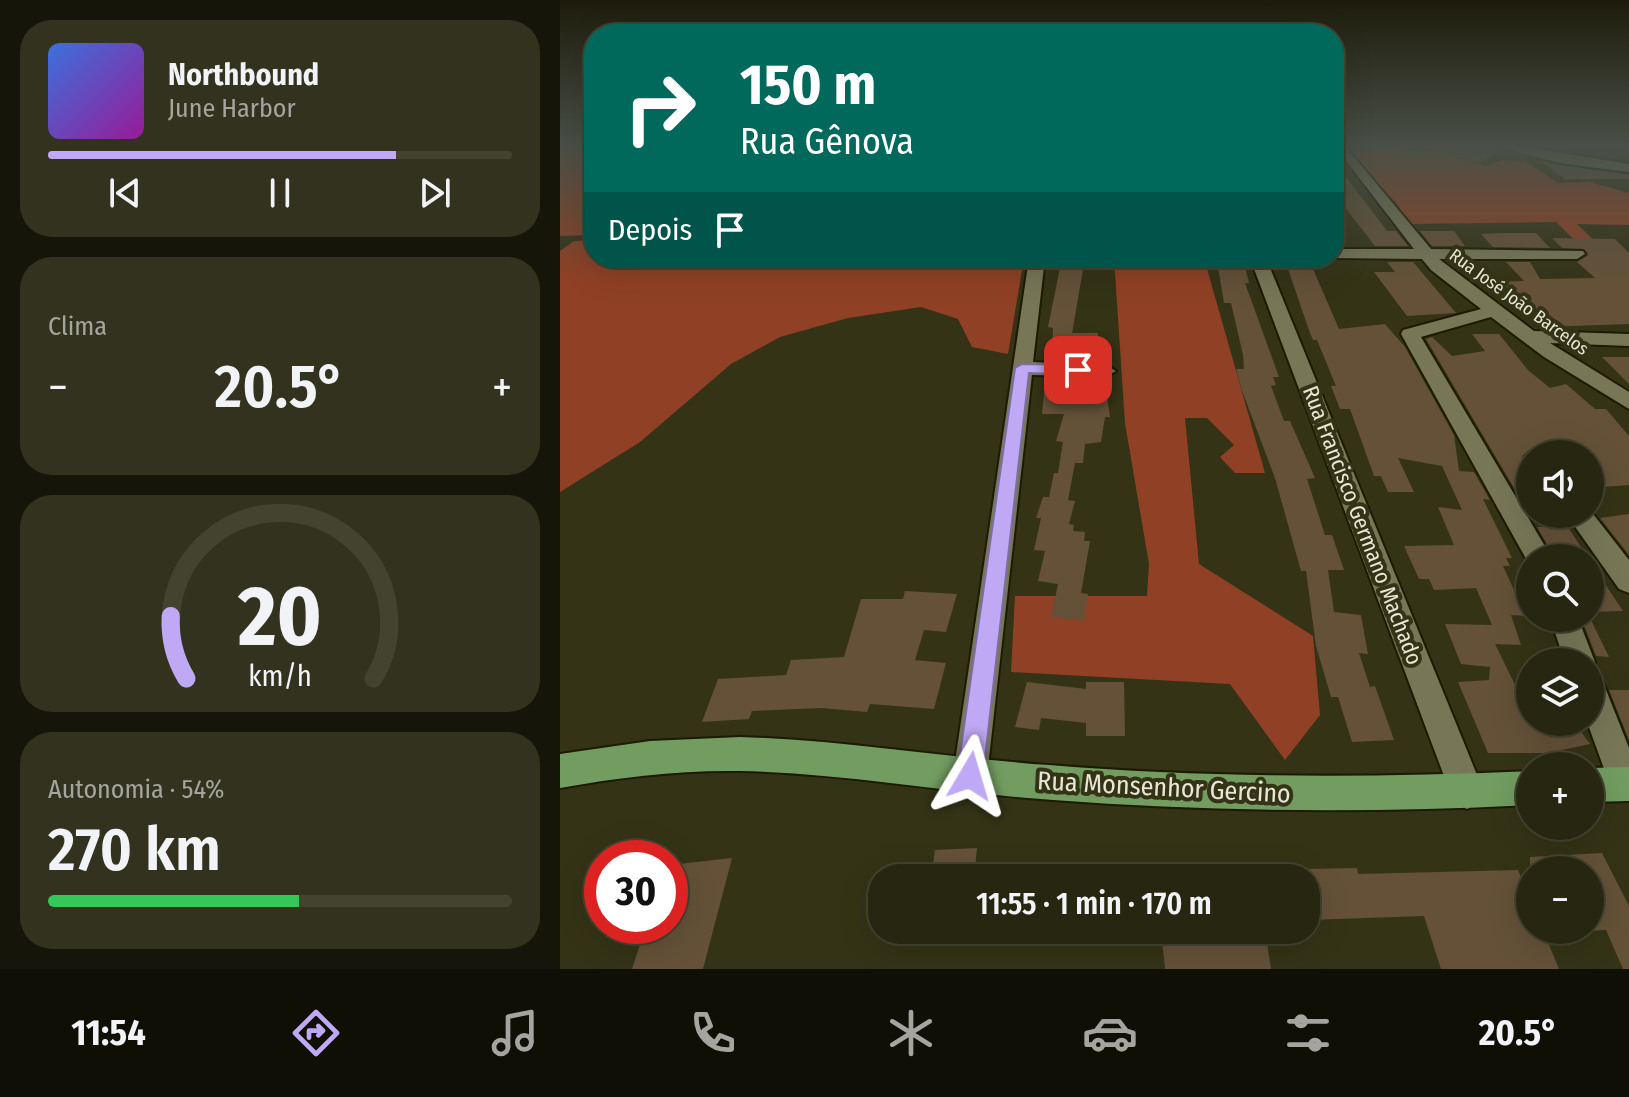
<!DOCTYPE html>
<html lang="pt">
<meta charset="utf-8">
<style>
:root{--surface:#272610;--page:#33321e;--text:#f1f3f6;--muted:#a4a59f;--line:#434330;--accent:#bfa9f4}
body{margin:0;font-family:"Fira Sans Condensed",sans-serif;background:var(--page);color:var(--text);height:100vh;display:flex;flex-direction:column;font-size:30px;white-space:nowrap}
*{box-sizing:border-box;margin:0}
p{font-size:26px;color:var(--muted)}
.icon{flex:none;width:44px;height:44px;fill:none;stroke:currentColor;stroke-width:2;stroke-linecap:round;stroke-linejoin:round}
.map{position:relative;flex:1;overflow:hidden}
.sheet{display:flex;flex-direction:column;gap:20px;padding:20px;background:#151509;width:560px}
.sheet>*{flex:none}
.banner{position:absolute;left:24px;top:24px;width:760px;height:244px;border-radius:32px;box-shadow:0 8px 32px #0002,0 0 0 2px var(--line);background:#00695c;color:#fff;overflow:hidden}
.controls{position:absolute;left:956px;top:440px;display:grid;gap:16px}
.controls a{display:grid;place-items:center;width:88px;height:88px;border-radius:50%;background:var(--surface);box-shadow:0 8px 32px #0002,0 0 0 2px var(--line);font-size:40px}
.speed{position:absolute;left:24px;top:840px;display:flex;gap:16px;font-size:40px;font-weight:700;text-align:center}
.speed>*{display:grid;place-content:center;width:104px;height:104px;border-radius:50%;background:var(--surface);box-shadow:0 8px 32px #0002,0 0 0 2px var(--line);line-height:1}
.speed .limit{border:12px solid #d22;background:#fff;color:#111}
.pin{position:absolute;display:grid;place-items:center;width:68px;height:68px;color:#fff;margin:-34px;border-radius:16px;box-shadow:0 4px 12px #0006}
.me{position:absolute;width:88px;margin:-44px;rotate:7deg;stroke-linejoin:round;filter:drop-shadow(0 0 6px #0008)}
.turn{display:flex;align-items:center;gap:28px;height:168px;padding:0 24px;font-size:36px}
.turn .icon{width:104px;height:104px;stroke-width:2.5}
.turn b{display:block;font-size:56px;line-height:68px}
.then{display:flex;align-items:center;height:76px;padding:0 24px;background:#0003;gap:16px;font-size:30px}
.big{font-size:60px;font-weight:600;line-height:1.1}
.sheet .card{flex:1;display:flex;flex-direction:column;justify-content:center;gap:12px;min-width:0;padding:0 28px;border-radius:32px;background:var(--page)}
.sheet .dial{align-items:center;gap:0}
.dial svg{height:208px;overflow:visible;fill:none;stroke:var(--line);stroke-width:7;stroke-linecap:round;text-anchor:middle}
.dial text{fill:var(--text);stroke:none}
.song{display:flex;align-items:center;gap:24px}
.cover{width:96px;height:96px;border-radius:12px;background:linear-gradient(135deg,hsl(220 70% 55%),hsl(300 70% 35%))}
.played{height:8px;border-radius:4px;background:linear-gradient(90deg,var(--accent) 75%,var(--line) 75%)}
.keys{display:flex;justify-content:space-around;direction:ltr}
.heat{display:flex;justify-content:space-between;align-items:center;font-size:44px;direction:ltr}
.charge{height:12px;border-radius:6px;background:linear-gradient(90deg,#34c759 54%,var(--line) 0)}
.trip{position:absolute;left:308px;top:864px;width:452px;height:80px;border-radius:32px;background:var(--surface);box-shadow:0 8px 32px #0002,0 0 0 2px var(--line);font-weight:600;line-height:80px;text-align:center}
.menu{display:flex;height:128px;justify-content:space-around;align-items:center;background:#100f06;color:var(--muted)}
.menu .icon{width:56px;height:56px}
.menu .selected{color:var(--accent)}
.menu b{font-size:36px;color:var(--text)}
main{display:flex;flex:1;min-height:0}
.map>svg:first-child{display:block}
</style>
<main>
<section class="sheet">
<div class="card">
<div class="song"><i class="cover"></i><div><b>Northbound</b><p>June Harbor</p></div></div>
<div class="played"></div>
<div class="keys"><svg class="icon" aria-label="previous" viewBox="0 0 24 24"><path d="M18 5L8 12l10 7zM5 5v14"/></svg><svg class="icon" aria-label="pause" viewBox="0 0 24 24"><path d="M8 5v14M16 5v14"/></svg><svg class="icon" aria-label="next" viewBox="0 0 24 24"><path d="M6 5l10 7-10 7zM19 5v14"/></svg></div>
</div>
<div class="card"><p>Clima</p>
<div class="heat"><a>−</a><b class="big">20.5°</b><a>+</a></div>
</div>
<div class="card dial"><svg viewBox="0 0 100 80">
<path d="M14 69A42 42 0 1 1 86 69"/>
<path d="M14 69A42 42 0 0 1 8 45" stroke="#bfa9f4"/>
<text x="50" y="56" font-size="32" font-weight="700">20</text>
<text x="50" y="72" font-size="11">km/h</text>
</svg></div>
<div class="card"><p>Autonomia · 54%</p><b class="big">270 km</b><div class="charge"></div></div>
</section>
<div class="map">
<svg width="1069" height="969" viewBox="0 0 1069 969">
<rect width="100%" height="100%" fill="#343316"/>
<g fill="#904125">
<path d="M0 145H34V235L0 236Z"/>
<path d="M784 145H833L858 152 875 150 927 166 941 160 965 161 998 183 1029 182 1069 193V225L1017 224 1045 251 1027 252 996 222 849 224 836 202 820 188Z"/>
<path d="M34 240V258H464L448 354 412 347 398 319 361 307 288 318 220 337 171 364 80 442 0 492V251L14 241Z"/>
<path d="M554 258H644L705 473H675L660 457 674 445 647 418H625L639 564 753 636 760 715 725 760 670 684 451 672 455 596H587L589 564 565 423Z"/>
</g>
<g fill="#645138">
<path d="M875 145H927L940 151 919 163 874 150Z"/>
<path d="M774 161 827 231H836L848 246H815L774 193Z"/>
<path d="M980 161 1069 175V179H1005Z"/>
<path d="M860 231H894L905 246H872Z"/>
<path d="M940 233H976L990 248 933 247 921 234Z"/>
<path d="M992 238 1055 239 1069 253V324L983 327 981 311 963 312 931 282 964 281 946 262H970L980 279 1035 278 1017 262 1028 255 1026 249 1002 248Z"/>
<path d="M502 258H525L512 333H538V348L492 353 493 328 488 327Z"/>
<path d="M827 262H853L896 313 847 316 814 272H835Z"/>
<path d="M658 267H685L689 283H685L719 377H713L716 385 711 386 724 421H730L755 478 747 479 765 535H772L784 570H768L774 612 801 615 808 654 799 653 810 687 815 686 834 740 792 742 778 697H771L756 646 746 571H741L715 478 681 388 676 369H684L683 355 671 303H664Z"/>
<path d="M728 269H753L779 329 825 324 845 347 894 435 899 471 914 472 930 500 923 499 952 558H946L950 566H943L966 616 951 615 961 645 935 644 964 703 970 702V722H1014L1030 744 988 753H928L898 682 929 680 930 667 901 664 885 624 932 625 916 588 874 590 869 579H859L844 546 894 545 878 507 902 510 882 466 838 458 854 492H828L821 476H814L790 409H780L771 386H776L757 340H753L750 333Z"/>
<path d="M912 334H939L968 370 990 388 1006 384 1035 409H1046L1069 436V485L1030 488V454H981L974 446 962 456 970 469V515L866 339 872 337 892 356 925 351Z"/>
<path d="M1042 357H1069V384Z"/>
<path d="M546 390 550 417H545L541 442 525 444 523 463H515L508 500 515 501 509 524 514 525 513 531 525 532 524 541H530L521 593 528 594 524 621 491 617 498 584 478 581 485 551 474 550 481 518H476L483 497H489L494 473H498L503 442 496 441 504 414H482L484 392Z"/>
<path d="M1069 514V555L1040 518Z"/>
<path d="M977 527H1008L1028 558H995Z"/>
<path d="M1030 560 1045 584 1063 611 1030 612Z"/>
<path d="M345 591 397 594 386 632 364 630 355 660 386 663 374 709 310 704 307 712 261 708 192 711 189 719 142 722 158 679 226 675 231 660 284 657 301 599H343Z"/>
<path d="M1022 620H1031L1049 657 1036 656Z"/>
<path d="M467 682 526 689V682H564L565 736H526V723L481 718 479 730 455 727Z"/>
<path d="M1049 690H1069V740Z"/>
<path d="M417 848 414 878H371L375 850Z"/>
<path d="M1042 853 1069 906V969H1063L1046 930 1030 931V870H970V857Z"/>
<path d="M172 858 143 969H72L86 926H110V865Z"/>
<path d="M797 868 798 874 958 870 970 899V930H983L999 969H881L864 916 748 920 746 869Z"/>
<path d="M601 930H705L711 969H605Z"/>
</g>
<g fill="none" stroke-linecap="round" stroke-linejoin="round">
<defs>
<g id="minor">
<path d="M774 145H784L871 249 1023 251 1025 254 1017 259H879L974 331 1069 334V346L990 343 1069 392V409L984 357 931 317 861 337 992 558H970V566L841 334 843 330 921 309 871 270 862 259 771 258H774V249H854Z"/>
<path d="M930 145H954L1069 164V172L1000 163Z"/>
<path d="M469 258H485L473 362 546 365 556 371 546 377 472 375 427 776 422 788 410 793 398 788 393 776Z"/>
<path d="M690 258H706L924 792 919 804 907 809 895 804 890 792Z"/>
<path d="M1030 510 1069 560V593L1059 589 1006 514H1030Z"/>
<path d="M990 618H1018L1035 662 1031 672 1030 662H1005Z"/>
<path d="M1030 673 1041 677 1069 748V800L1066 801 1054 796 1027 722H1030Z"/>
</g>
<g id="major">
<path d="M180 737C284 740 386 758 489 765 649 778 810 778 970 771V805C811 813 652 812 493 800 388 793 285 773 180 771 120 770 60 777 0 788V754L90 741Z"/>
<path d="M1069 767V801L1030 802V768Z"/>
</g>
</defs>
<use href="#minor" stroke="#1c1b00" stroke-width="4"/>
<use href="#major" stroke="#1c1b00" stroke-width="4"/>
<use href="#minor" fill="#777758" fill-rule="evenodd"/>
<use href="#major" fill="#729c60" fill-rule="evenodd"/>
</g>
<linearGradient id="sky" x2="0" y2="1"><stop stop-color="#1d1c0c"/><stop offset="0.52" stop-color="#4a5047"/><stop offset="1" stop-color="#4a5047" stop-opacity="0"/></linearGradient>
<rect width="1069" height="281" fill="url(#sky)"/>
<path fill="#bfa9f4" stroke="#7c6e9f" stroke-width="2" d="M462 364 518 365 526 370 518 375 469 373 423 776 420 785 410 789 401 785 397 776 455 368Z"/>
<g text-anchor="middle" stroke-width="8" stroke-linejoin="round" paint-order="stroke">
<g font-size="18" fill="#e7e7d6" stroke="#343316">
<text transform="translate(959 302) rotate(36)" y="6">Rua José João Barcelos</text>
</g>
<g font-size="22" fill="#e7e7d6" stroke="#343316">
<text transform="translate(803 525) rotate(69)" y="8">Rua Francisco Germano Machado</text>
</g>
<g font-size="26" fill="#e7e7d6" stroke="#343316">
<text transform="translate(604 787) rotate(3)" y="9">Rua Monsenhor Gercino</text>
</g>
</g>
</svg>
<div class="controls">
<a><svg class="icon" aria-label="sound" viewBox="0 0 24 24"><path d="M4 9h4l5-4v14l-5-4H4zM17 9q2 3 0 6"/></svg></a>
<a><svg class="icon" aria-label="search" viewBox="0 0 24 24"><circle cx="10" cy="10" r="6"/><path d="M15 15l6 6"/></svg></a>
<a><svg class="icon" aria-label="layers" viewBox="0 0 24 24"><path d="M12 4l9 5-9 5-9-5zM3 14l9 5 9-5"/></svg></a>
<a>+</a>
<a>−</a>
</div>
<div class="speed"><div class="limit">30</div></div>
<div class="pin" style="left:518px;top:370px;background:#d93025"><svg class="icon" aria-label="arrive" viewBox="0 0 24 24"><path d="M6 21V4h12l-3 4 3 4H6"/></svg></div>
<svg class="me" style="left:410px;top:776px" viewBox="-20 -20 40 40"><path d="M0-17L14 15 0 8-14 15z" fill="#bfa9f4" stroke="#fff" stroke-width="4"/></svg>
<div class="trip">11:55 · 1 min · 170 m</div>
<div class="banner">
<div class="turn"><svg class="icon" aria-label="right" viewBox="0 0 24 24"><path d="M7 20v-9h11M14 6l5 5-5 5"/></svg><div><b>150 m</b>Rua Gênova</div></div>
<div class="then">Depois<svg class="icon" aria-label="arrive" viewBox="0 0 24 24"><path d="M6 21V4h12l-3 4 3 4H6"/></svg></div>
</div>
</div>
</main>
<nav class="menu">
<b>11:54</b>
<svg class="icon selected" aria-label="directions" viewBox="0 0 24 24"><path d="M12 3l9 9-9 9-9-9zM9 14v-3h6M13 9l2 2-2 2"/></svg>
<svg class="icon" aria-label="music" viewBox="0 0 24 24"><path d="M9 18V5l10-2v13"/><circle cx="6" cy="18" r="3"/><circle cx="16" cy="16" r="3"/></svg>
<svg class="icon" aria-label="phone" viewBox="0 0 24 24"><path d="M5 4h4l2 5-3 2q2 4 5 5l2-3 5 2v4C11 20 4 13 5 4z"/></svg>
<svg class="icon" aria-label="climate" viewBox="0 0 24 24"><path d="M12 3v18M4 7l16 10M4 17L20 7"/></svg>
<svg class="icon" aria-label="car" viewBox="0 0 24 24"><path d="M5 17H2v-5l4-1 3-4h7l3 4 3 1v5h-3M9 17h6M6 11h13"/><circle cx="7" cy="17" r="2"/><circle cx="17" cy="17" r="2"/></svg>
<svg class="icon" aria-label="filters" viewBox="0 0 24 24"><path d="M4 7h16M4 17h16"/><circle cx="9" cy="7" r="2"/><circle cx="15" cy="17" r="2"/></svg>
<b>20.5°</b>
</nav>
